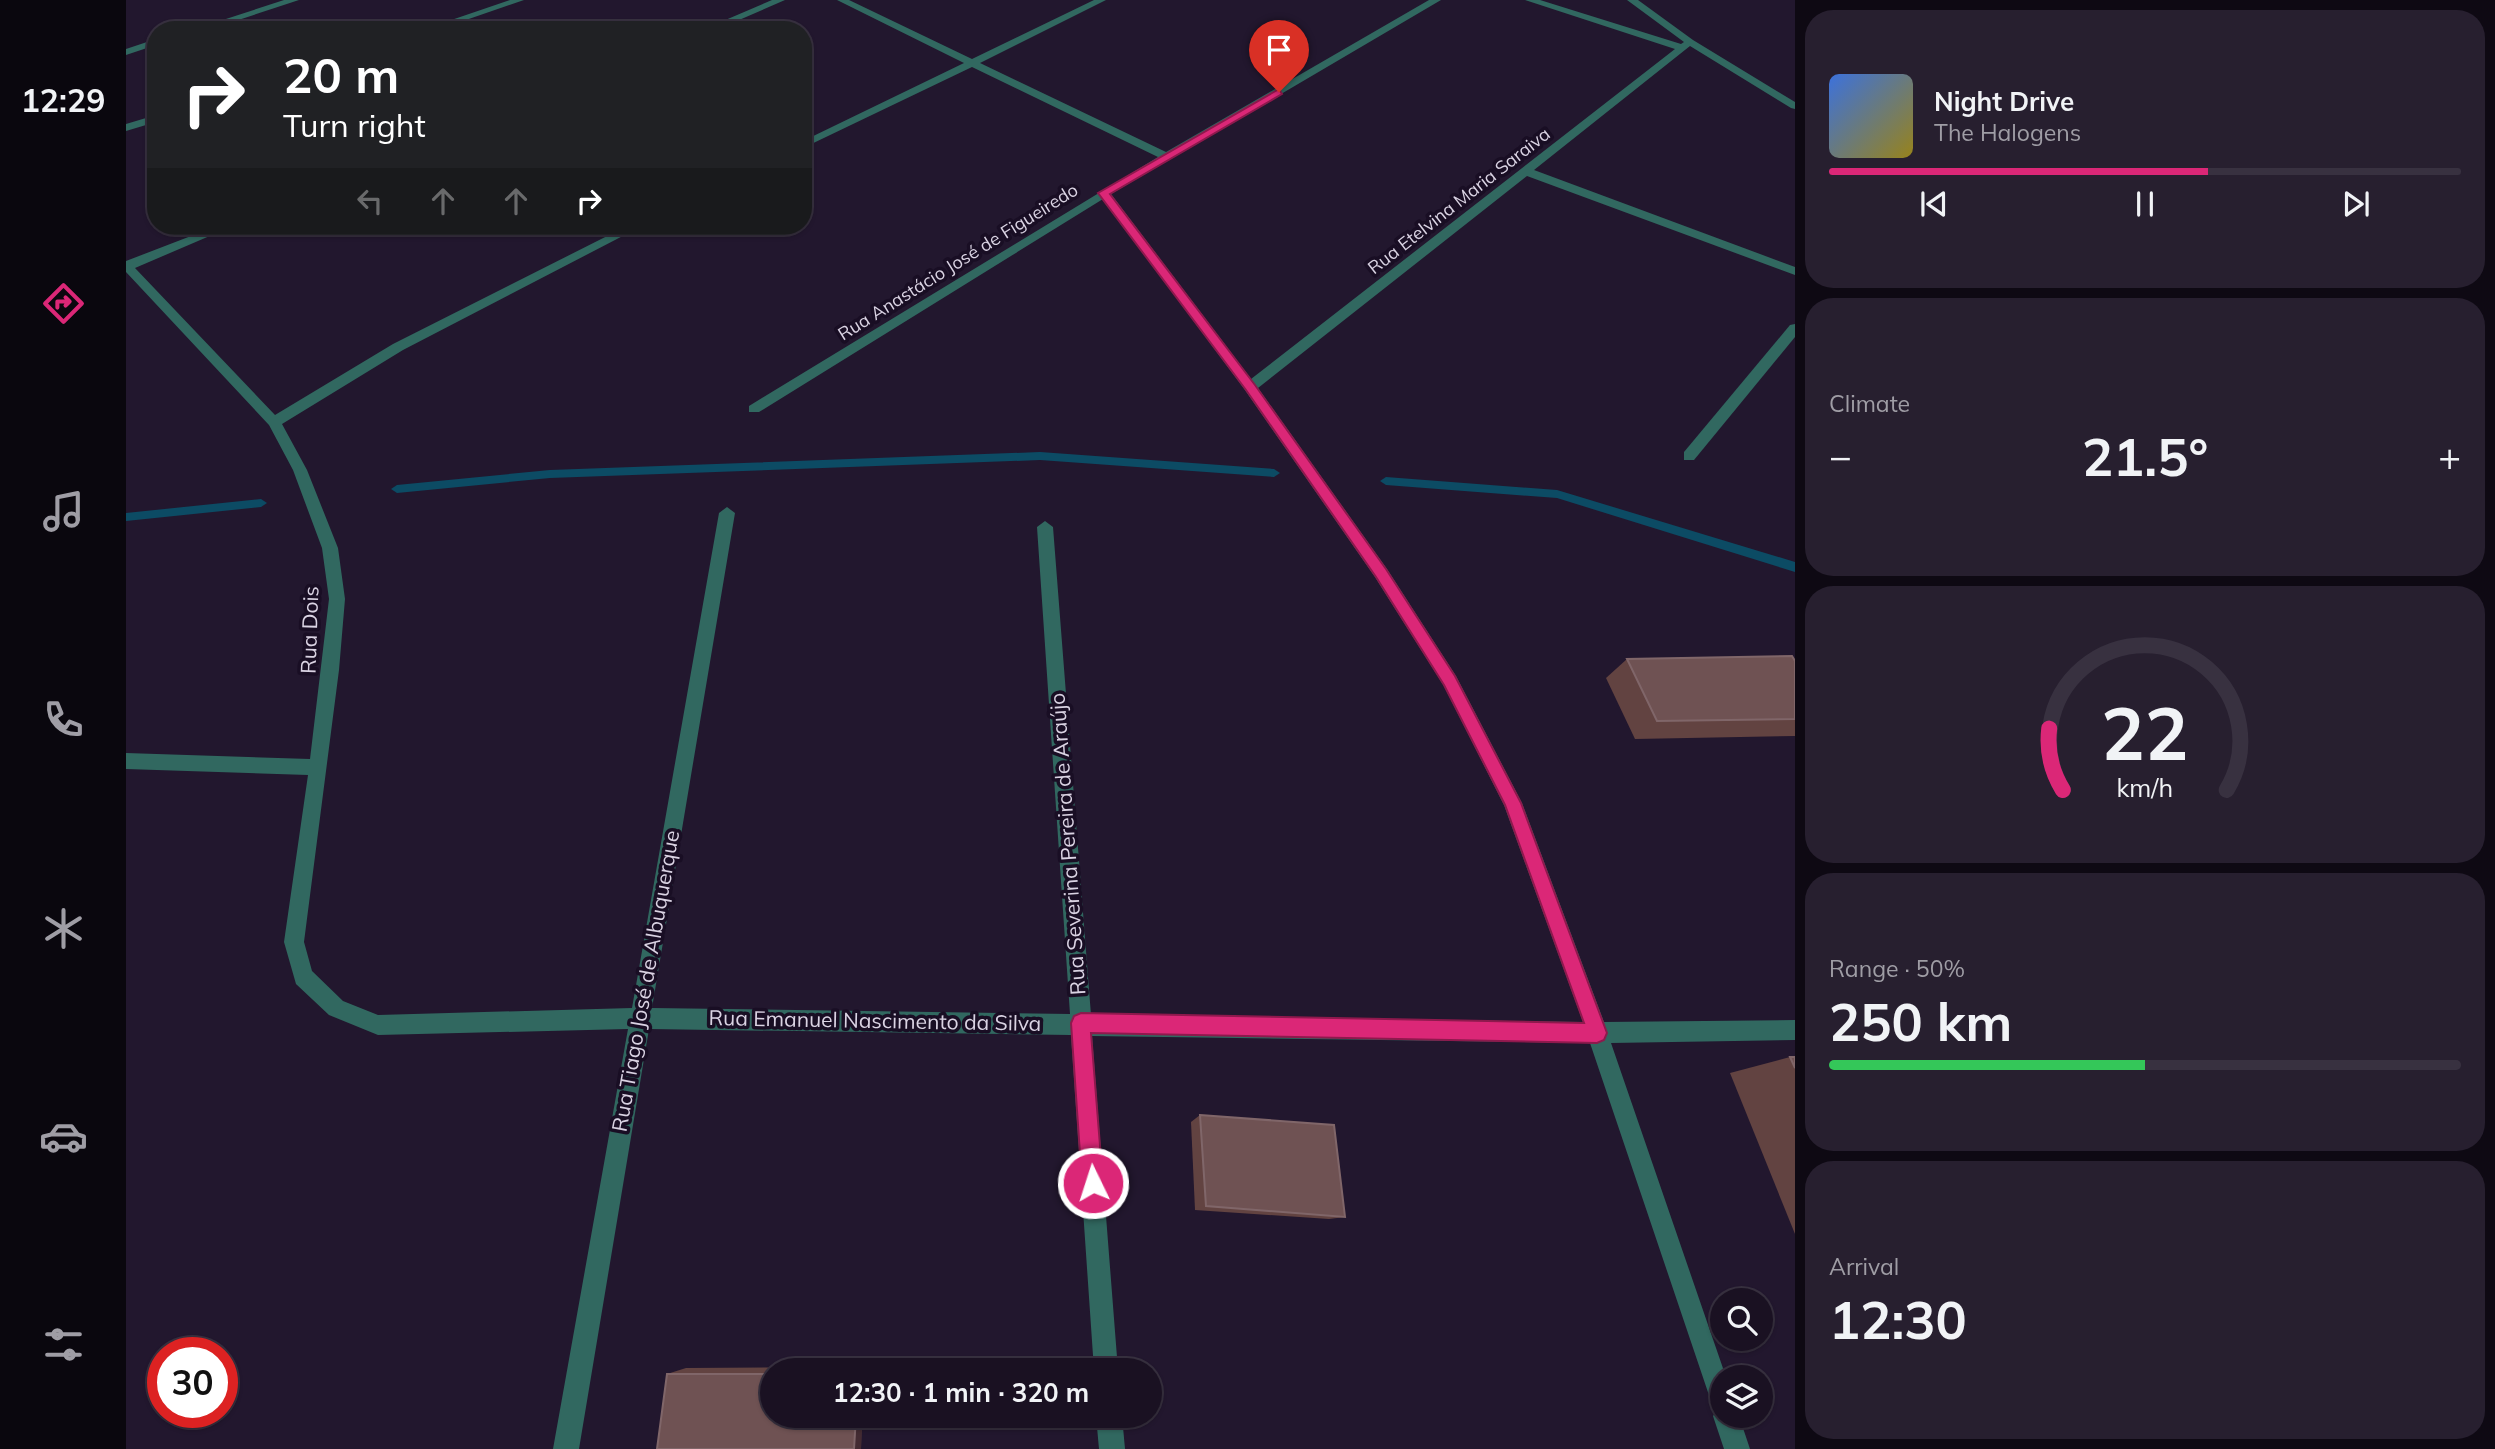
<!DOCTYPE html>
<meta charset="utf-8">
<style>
:root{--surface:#1a1122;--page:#271f2f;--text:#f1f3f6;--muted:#9f9da5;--line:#383140;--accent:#db2777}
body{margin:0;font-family:Mulish,sans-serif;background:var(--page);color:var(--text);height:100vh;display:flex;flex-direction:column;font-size:26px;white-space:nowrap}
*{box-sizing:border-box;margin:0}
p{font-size:23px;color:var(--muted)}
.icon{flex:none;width:38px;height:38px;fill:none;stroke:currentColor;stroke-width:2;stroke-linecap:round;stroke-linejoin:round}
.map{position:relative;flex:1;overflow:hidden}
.details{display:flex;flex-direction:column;gap:10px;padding:10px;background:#0e0913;width:700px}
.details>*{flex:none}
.hud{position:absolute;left:21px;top:21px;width:665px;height:214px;border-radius:28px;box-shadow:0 2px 5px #0004,0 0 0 2px var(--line);background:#202124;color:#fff;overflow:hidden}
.tools{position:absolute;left:1584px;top:1288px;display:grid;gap:14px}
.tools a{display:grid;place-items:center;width:63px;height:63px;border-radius:50%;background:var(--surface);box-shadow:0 2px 5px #0004,0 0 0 2px var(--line);font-size:35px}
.speed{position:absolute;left:21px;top:1337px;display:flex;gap:14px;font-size:35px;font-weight:700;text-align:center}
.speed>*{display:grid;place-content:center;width:91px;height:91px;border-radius:50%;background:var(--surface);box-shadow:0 2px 5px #0004,0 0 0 2px var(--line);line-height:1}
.speed .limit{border:10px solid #d22;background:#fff;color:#111}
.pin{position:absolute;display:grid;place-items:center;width:60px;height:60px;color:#fff;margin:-72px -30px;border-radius:50% 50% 50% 0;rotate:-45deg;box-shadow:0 0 7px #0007}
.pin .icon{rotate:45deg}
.me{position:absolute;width:77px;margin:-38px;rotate:356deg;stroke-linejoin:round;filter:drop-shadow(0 0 5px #0008)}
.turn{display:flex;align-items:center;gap:24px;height:147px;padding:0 21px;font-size:32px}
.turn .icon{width:91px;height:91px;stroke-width:2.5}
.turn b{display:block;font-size:49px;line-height:60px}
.lanes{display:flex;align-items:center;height:66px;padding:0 21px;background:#0003;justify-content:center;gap:35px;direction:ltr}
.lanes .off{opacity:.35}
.big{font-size:52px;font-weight:700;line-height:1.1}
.details .tile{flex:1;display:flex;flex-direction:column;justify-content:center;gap:10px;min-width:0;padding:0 24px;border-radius:28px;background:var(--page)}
.details .dial{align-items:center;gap:0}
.dial svg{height:182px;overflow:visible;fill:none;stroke:var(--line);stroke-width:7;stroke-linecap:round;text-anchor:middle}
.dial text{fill:var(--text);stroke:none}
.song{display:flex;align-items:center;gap:21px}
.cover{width:84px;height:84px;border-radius:10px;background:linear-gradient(135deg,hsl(220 70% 55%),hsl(50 70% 35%))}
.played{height:7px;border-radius:4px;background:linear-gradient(90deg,var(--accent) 60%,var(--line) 60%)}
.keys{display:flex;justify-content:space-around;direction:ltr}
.heat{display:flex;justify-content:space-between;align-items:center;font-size:38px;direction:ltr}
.charge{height:10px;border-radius:5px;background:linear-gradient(90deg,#34c759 50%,var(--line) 0)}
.trip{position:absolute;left:634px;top:1358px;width:402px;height:70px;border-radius:35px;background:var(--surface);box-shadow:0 2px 5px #0004,0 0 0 2px var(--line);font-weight:700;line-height:70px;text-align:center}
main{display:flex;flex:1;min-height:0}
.tabs{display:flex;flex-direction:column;width:126px;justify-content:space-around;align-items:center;background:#0a070e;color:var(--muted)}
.tabs .icon{width:49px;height:49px}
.tabs .on{color:var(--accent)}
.tabs b{font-size:32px;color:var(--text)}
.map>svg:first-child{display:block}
</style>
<main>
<nav class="tabs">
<b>12:29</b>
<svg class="icon on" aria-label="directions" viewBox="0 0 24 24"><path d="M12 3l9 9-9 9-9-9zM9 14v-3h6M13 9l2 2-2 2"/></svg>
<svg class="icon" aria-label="music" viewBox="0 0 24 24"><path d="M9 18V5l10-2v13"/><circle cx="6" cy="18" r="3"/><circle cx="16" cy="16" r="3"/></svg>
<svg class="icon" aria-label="phone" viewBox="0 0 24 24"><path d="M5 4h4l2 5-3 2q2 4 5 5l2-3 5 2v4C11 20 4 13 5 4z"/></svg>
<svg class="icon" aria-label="climate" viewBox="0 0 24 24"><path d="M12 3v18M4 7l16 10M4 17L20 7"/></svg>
<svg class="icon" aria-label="car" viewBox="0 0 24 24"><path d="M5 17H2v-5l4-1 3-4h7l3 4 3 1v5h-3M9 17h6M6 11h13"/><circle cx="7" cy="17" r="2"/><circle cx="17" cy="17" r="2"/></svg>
<svg class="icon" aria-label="filters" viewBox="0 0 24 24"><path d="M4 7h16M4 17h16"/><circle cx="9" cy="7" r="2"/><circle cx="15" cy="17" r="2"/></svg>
</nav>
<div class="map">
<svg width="1669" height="1449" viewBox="0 0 1669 1449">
<rect width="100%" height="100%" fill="#22172e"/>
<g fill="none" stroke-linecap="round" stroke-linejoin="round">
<g fill="#0c4b64" fill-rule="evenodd">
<path d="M914 452 1148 469 1154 473 1148 477 914 460 424 478 271 493 265 489 271 485 424 470Z"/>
<path d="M1260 477 1431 490 1669 562V572L1431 498 1260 485 1254 481Z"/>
<path d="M135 499 141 503 135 507 0 521V513Z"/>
</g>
<g fill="#316860" fill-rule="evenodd">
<path d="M158 0H173L82 30H66Z"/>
<path d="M384 0H398L311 30H296Z"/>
<path d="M646 0H659L590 30H576Z"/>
<path d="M711 0H723L846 59 968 0H980L854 63 1040 152 1303 0H1315L985 194 1125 379 1549 49 1399 0H1414L1555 44 1558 42 1501 0H1512L1567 40 1669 102V109L1665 108 1564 46 1408 170 1669 267V275L1401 176 1132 388 1261 569 1330 676 1396 803 1478 1022 1669 1020V1040L1485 1043 1600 1377H1596V1416H1613L1624 1449H1598L1587 1416 1589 1413 1464 1043 966 1036 992 1370H968L945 1035 523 1029 453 1449H427L502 1029 252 1035 203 1015 170 984 158 942 182 775 0 769V753L184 759 203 599 196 548 167 470 143 425 0 272V261L91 226H107L9 268 149 415 267 344 501 226H516L277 350 156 424 181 470 212 548 219 599 213 670 178 942 186 971 217 1001 252 1015 506 1008 593 513 601 507 609 513 526 1008 944 1014 911 527 919 521 927 527 965 1015 1457 1022 1378 805 1318 686 1249 577 1119 390 977 199 633 412H623V406L1032 157 846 67 677 148V141L838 63Z"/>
<path d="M30 39V45L0 55V49Z"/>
<path d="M30 115V122L0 131V124Z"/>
<path d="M1669 324V337L1568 460H1558V452L1664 325Z"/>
<path d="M970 1416H996L999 1449H973Z"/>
</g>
</g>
<g fill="#624341">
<path d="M1501 659 1669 661V736L1509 739 1480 678Z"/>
<path d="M1664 1057H1669V1234L1604 1073Z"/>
<path d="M1074 1115 1219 1217 1203 1219 1069 1210 1065 1122Z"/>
<path d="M738 1367V1370H646V1416H736L735 1449H531L541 1374 560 1368Z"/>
</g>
<path fill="#432b32" d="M730 1416H736L735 1449H728Z"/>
<g fill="#6f5253" stroke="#806669" stroke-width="2">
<path d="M1666 656 1669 661V719L1531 721 1501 659Z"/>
<path d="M1664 1057H1669V1068Z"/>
<path d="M1074 1115 1208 1125 1219 1217 1080 1206Z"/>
<path d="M541 1374H646V1416H730L728 1449H531Z"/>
</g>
<path fill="#db2777" stroke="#8e194d" stroke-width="2" d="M1153 89 1156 94 984 194 1129 385 1260 569 1329 676 1395 803 1481 1033 1478 1040 1471 1043 965 1033 977 1183 974 1190 967 1194 959 1190 956 1183 945 1023 948 1016 955 1013 1458 1023 1379 805 1318 685 1250 577 1120 390 972 193Z"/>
<g text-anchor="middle" stroke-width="7" stroke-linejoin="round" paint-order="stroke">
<g font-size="18" fill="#dad3e3" stroke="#190e24">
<text transform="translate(1333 201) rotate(-38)" y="6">Rua Etelvina Maria Saraiva</text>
<text transform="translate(832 262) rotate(-32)" y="6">Rua Anastácio José de Figueiredo</text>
</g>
<g font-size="21" fill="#dad3e3" stroke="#190e24">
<text transform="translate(184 630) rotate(-88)" y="7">Rua Dois</text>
<text transform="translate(942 844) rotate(-94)" y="7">Rua Severina Pereira de Araújo</text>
<text transform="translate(520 981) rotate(-80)" y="7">Rua Tiago José de Albuquerque</text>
<text transform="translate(749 1021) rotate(1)" y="7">Rua Emanuel Nascimento da Silva</text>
</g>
</g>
</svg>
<div class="tools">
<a><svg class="icon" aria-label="search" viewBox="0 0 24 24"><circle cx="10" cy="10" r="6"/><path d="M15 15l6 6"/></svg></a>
<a><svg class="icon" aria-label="layers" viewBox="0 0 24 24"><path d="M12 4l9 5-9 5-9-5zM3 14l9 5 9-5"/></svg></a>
</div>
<div class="speed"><div class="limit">30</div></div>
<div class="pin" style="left:1153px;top:92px;background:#d93025"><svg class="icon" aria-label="arrive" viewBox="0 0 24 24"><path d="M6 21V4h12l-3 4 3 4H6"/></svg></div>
<svg class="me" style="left:967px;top:1183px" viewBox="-20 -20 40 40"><circle r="17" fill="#db2777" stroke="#fff" stroke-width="3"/><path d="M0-11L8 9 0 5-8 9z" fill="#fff"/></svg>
<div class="trip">12:30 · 1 min · 320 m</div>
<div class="hud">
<div class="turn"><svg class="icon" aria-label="right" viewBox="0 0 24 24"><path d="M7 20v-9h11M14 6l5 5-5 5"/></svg><div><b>20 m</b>Turn right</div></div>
<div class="lanes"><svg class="icon off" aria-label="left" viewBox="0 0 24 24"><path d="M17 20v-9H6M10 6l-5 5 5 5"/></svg><svg class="icon off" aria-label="ahead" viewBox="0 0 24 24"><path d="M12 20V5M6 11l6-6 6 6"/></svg><svg class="icon off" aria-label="ahead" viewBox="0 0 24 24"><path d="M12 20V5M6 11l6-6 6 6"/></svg><svg class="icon" aria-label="right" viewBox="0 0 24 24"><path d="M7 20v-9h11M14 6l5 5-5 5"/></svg></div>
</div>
</div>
<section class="details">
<div class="tile">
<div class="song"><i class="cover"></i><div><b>Night Drive</b><p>The Halogens</p></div></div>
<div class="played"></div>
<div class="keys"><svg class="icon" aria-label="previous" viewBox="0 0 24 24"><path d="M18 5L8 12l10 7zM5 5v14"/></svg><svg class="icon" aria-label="pause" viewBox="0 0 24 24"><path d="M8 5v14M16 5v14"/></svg><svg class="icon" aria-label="next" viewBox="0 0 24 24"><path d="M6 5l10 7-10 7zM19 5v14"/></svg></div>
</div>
<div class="tile"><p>Climate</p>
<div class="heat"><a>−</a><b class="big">21.5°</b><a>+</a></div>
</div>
<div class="tile dial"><svg viewBox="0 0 100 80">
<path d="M14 69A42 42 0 1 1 86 69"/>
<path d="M14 69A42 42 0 0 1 8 42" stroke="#db2777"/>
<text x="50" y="56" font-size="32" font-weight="700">22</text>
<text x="50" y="72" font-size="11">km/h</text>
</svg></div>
<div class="tile"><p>Range · 50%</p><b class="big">250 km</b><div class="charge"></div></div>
<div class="tile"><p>Arrival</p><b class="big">12:30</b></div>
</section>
</main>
